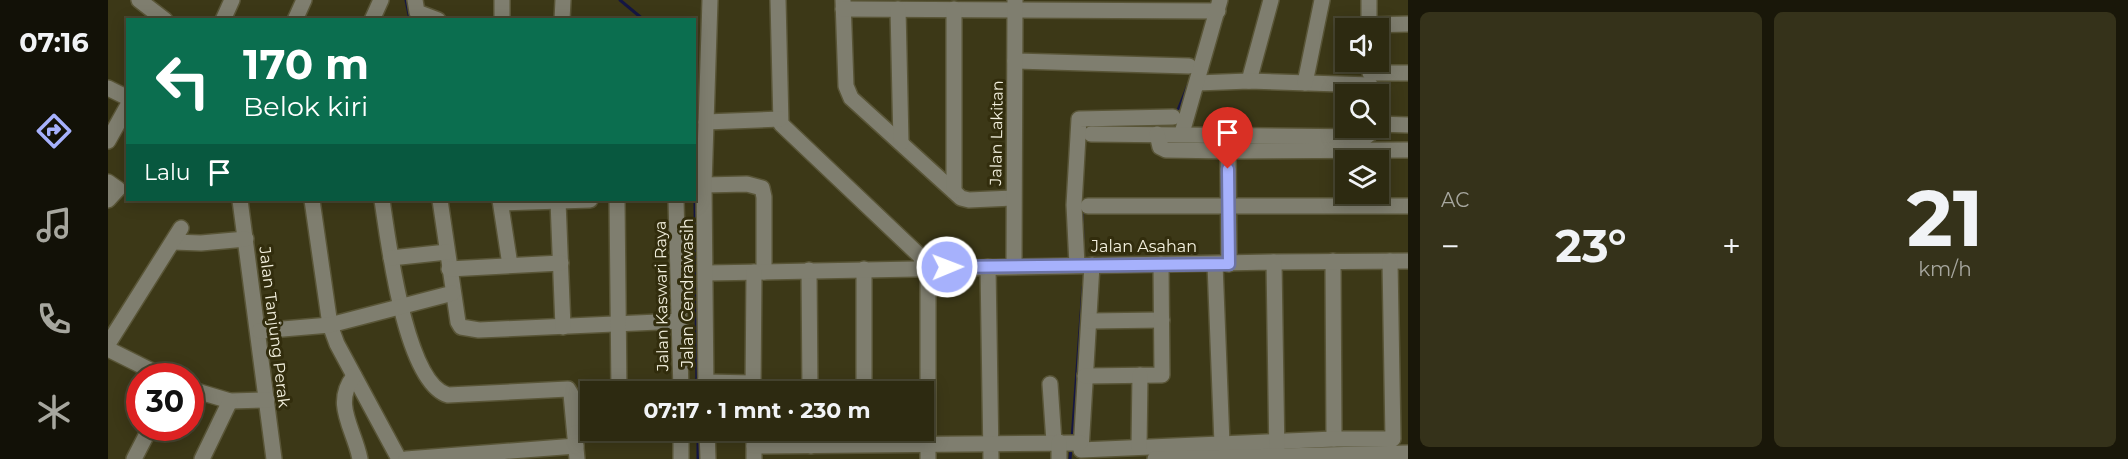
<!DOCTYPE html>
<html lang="id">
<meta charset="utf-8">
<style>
:root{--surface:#2d2a11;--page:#35321a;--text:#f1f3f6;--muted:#a7a79f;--line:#484631;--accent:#a6b1fc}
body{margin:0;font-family:Montserrat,sans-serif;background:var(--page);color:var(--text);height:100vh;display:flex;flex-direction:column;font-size:22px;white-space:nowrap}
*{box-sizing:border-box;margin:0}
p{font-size:20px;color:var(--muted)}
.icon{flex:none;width:33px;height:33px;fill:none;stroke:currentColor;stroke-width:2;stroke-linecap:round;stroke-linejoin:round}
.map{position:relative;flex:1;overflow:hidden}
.drawer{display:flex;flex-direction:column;gap:12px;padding:12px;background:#191709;width:720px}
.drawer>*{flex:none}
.hud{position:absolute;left:18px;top:18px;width:570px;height:183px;border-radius:0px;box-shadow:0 3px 15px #0003,0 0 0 2px var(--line);background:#0b6e4f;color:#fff;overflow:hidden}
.controls{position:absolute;left:1227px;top:18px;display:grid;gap:12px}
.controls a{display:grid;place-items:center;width:54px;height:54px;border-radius:0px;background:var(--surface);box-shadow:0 3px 15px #0003,0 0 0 2px var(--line);font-size:30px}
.speed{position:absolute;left:18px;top:363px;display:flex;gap:12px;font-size:30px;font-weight:700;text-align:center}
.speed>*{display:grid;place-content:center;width:78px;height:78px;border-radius:50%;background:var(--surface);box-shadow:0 3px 15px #0003,0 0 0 2px var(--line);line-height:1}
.speed .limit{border:9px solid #d22;background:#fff;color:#111}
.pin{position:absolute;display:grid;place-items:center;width:51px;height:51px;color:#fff;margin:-62px -26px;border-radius:50% 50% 50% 0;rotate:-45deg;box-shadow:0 0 6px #0007}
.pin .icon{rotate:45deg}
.me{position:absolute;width:66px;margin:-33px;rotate:89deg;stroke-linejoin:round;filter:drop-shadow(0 0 4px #0008)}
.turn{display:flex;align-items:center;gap:21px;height:126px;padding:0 18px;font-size:27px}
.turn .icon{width:78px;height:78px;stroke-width:2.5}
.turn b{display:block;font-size:42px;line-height:51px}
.then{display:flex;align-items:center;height:57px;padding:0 18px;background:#0003;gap:12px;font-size:22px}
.big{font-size:45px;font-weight:700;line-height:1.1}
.drawer .card{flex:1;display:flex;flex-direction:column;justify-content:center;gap:9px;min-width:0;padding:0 21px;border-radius:9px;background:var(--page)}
.drawer .dial{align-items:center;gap:0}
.dial b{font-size:78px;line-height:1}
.heat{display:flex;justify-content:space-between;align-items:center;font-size:33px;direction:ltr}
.drawer .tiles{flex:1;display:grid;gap:12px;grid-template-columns:repeat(2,1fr)}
.trip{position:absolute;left:472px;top:381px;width:354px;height:60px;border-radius:0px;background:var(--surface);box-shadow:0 3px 15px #0003,0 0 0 2px var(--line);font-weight:700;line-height:60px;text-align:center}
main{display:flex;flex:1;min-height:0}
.tabs{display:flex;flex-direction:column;width:108px;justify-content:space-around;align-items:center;background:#121107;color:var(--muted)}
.tabs .icon{width:42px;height:42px}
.tabs .current{color:var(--accent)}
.tabs b{font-size:27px;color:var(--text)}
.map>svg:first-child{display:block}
</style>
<main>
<nav class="tabs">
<b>07:16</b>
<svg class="icon current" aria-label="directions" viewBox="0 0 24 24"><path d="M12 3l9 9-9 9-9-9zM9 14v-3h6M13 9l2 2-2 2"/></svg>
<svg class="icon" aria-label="music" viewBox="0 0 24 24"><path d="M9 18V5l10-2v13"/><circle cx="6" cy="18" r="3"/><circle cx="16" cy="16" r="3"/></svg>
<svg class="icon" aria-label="phone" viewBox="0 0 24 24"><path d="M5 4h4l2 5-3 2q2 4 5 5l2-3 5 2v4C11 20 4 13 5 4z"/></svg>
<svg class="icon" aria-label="climate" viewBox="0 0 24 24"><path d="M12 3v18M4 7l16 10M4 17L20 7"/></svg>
</nav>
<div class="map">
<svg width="1300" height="459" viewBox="0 0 1300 459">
<rect width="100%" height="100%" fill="#3c3817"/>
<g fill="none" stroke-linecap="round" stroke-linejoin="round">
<g stroke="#151643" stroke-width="3">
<path d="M298 0 302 20"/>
<path d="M512 0 536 20"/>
<path d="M586 111 589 392"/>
<path d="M1068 115 1080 85"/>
<path d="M974 209 975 239"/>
<path d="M590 430V459"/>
<path d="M964 439 975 287"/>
<path d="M962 459 963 449"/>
</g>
<defs>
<g id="minor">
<path d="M31 0 57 20"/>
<path d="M307 0 309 12 330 20"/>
<path d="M670 0 673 124 812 256 820 275V459"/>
<path d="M735 0 738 86 743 98 853 198 861 200 905 198"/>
<path d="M1261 0V28"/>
<path d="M735 9 1110 11"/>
<path d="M790 9 793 143"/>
<path d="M115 20 124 0"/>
<path d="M187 20 196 0"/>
<path d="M264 20 273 0"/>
<path d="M394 20V0"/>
<path d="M454 20 455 0"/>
<path d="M1261 25 1300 24"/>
<path d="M907 61 1081 66"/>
<path d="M1262 73H1300"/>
<path d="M1141 81 1163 0"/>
<path d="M1089 83 1141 81 1262 85"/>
<path d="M1197 83 1214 0"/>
<path d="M0 88 20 98"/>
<path d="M598 122 672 119"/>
<path d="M1270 124 1300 125"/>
<path d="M1074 133 1112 0"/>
<path d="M983 134 1258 137 1263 133V128"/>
<path d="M1049 134 1052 147 1058 150 1120 151"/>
<path d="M0 141 20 105"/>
<path d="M0 182 10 189 0 200"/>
<path d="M596 185 639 184 654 188 656 197V272"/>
<path d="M846 191V9"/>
<path d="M132 200 166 459"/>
<path d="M204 200 222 325 229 344 291 459"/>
<path d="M274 200C280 239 297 383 340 395L460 389 463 394 469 459"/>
<path d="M332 200 350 322 353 327 371 330 573 321"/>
<path d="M392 200 402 265"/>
<path d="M509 200 511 392"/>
<path d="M568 200 573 392"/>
<path d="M450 201 455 327"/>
<path d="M393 203 482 200"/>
<path d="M980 206H1300"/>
<path d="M65 242 93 243 138 239"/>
<path d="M283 258 339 252"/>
<path d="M1225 261 1226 439"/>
<path d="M1166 262 1300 261"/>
<path d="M1107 264 1114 444"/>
<path d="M1121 264 1120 151 1300 150"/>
<path d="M969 265 966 205 971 119 1065 117"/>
<path d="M984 265 973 450 1226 439H1285L1282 261"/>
<path d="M906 266 907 0"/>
<path d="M880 267 883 459"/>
<path d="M341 269 453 263"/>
<path d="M756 269V392"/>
<path d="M701 270 702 392"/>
<path d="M598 273 1166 262 1169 459"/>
<path d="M982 321 1054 320"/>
<path d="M151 331 222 325 345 293"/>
<path d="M0 344 73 228"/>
<path d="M0 349 54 376"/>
<path d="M246 376C224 404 246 428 252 459"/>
<path d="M977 376 1054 375 1053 264"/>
<path d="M597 382 645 383"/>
<path d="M942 384 946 442"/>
<path d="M82 389 122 401 159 400"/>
<path d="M598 392 596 185 602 0"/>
<path d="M645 392 646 272"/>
<path d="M573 430V459"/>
<path d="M599 430 600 459"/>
<path d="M646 430V459"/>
<path d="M703 430V446"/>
<path d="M467 433 528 430"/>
<path d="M646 446 972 443"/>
<path d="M1031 447 1032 375"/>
<path d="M26 459 42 428"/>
<path d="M94 459 122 401"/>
<path d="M298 459 468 446"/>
<path d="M951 459V442"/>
<path d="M1047 459 1300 453"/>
</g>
</defs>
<use href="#minor" stroke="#595537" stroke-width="18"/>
<use href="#minor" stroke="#7f7e6f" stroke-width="15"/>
</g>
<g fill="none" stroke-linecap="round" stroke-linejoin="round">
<defs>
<path id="route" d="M839 267 1121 264 1120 169"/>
</defs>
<use href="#route" stroke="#6c73a4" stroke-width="15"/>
<use href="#route" stroke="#a6b1fc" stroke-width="10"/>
</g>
<g text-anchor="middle" stroke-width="6" stroke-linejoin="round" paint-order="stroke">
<g font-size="16" fill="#f3f0de" stroke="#322d0d">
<text transform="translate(888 133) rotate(-89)" y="6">Jalan Lakitan</text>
<text x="1036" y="252">Jalan Asahan</text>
<text transform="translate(579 293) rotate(-90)" y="6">Jalan Cendrawasih</text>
<text transform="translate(553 296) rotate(-91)" y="6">Jalan Kaswari Raya</text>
<text transform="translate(167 327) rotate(83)" y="6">Jalan Tanjung Perak</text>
</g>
</g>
</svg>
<div class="controls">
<a><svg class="icon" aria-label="sound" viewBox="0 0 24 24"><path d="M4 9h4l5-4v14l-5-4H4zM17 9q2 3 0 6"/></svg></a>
<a><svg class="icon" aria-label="search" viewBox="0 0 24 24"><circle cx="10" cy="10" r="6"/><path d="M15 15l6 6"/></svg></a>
<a><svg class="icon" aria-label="layers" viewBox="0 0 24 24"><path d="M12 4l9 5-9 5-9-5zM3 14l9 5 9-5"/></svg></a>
</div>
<div class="speed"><div class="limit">30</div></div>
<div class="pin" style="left:1120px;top:169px;background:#d93025"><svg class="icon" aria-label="arrive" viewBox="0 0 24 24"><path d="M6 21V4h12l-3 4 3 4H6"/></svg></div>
<svg class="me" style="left:839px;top:267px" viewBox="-20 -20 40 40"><circle r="17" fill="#a6b1fc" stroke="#fff" stroke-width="3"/><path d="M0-11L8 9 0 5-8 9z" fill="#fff"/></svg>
<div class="trip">07:17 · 1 mnt · 230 m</div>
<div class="hud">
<div class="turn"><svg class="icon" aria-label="left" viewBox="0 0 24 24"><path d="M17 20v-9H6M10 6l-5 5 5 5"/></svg><div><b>170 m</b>Belok kiri</div></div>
<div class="then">Lalu<svg class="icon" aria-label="arrive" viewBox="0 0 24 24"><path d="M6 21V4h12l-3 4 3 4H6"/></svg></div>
</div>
</div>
<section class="drawer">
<div class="tiles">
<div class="card"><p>AC</p>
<div class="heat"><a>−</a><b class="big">23°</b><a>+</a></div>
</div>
<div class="card dial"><b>21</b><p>km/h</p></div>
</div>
</section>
</main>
